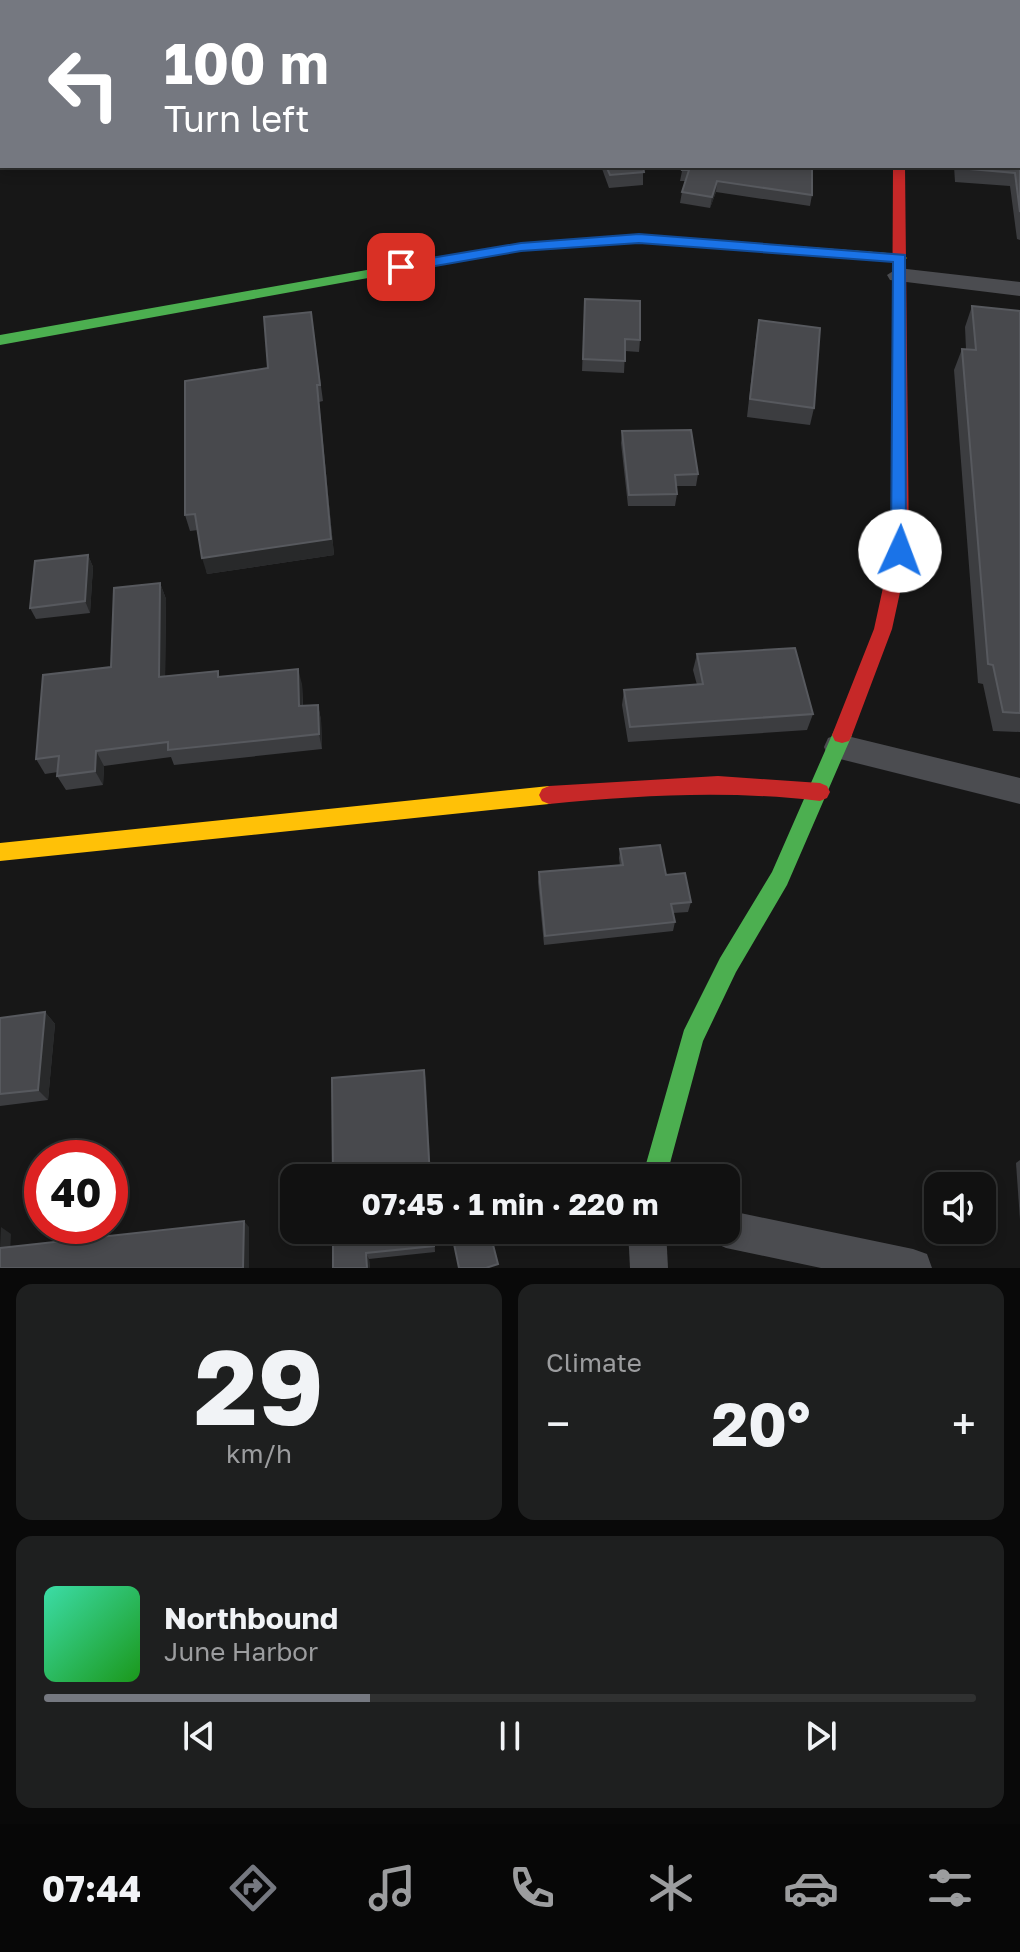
<!DOCTYPE html>
<meta charset="utf-8">
<style>
:root{--surface:#111;--page:#1e1f1f;--text:#f1f3f6;--muted:#9c9d9f;--line:#303131;--accent:#757880}
body{margin:0;font-family:"Golos Text",sans-serif;background:var(--page);color:var(--text);height:100vh;display:flex;flex-direction:column;font-size:30px;white-space:nowrap}
*{box-sizing:border-box;margin:0}
p{font-size:26px;color:var(--muted)}
.icon{flex:none;width:44px;height:44px;fill:none;stroke:currentColor;stroke-width:2;stroke-linecap:round;stroke-linejoin:round}
.map{position:relative;height:1268px;overflow:hidden}
.sheet{display:flex;flex-direction:column;gap:16px;padding:16px;background:#090909;flex:1}
.sheet>*{flex:none}
.top-card{position:absolute;left:0px;top:0px;width:1020px;height:168px;box-shadow:0 4px 12px #0003,0 0 0 2px var(--line);background:#757880;color:#fff;overflow:hidden}
.tools{position:absolute;left:924px;top:1172px;display:grid;gap:16px}
.tools a{display:grid;place-items:center;width:72px;height:72px;border-radius:16px;background:var(--surface);box-shadow:0 4px 12px #0003,0 0 0 2px var(--line);font-size:40px}
.speed{position:absolute;left:24px;top:1140px;display:flex;gap:16px;font-size:40px;font-weight:700;text-align:center}
.speed>*{display:grid;place-content:center;width:104px;height:104px;border-radius:50%;background:var(--surface);box-shadow:0 4px 12px #0003,0 0 0 2px var(--line);line-height:1}
.speed .limit{border:12px solid #d22;background:#fff;color:#111}
.pin{position:absolute;display:grid;place-items:center;width:68px;height:68px;color:#fff;margin:-34px;border-radius:16px;box-shadow:0 4px 12px #0006}
.me{position:absolute;width:88px;margin:-44px;rotate:2deg;stroke-linejoin:round;filter:drop-shadow(0 0 6px #0008)}
.turn{display:flex;align-items:center;gap:28px;height:168px;padding:0 32px;font-size:36px}
.turn .icon{width:104px;height:104px;stroke-width:2.5}
.turn b{display:block;font-size:56px;line-height:68px}
.big{font-size:60px;font-weight:700;line-height:1.1}
.sheet .tile{flex:1;display:flex;flex-direction:column;justify-content:center;gap:12px;min-width:0;padding:0 28px;border-radius:16px;background:var(--page)}
.sheet .dial{align-items:center;gap:0}
.dial b{font-size:104px;line-height:1}
.song{display:flex;align-items:center;gap:24px}
.cover{width:96px;height:96px;border-radius:12px;background:linear-gradient(135deg,hsl(160 70% 55%),hsl(120 70% 35%))}
.played{height:8px;border-radius:4px;background:linear-gradient(90deg,var(--accent) 35%,var(--line) 35%)}
.keys{display:flex;justify-content:space-around;direction:ltr}
.heat{display:flex;justify-content:space-between;align-items:center;font-size:44px;direction:ltr}
.sheet .tiles{flex:1;display:grid;gap:16px;grid-template-columns:1fr 1fr}
.tile:last-child{grid-column:span 2}
.trip{position:absolute;left:280px;top:1164px;width:460px;height:80px;border-radius:16px;background:var(--surface);box-shadow:0 4px 12px #0003,0 0 0 2px var(--line);font-weight:700;line-height:80px;text-align:center}
.dock{display:flex;height:128px;justify-content:space-around;align-items:center;background:#070707;color:var(--muted)}
.dock .icon{width:56px;height:56px}
.dock .selected{color:var(--accent)}
.dock b{font-size:36px;color:var(--text)}
.map>svg:first-child{display:block}
</style>
<div class="map">
<svg width="1020" height="1268" viewBox="0 0 1020 1268">
<rect width="100%" height="100%" fill="#171717"/>
<g fill="none" stroke-linecap="round" stroke-linejoin="round">
<g fill="#4b4c50" fill-rule="evenodd">
<rect x="886" y="0" width="18" height="2"/>
<path d="M898 268 1020 282V296L890 280 887 275Z"/>
<path d="M839 734 1020 778V804L828 756 824 747 828 738Z"/>
<path d="M726 1210 913 1249 927 1254 932 1268H821L726 1248 713 1242 707 1230H726Z"/>
<path d="M628 1230H666L668 1268H630Z"/>
</g>
<g fill="#4caf50" fill-rule="evenodd">
<path d="M440 257 447 261 445 264 0 345V335Z"/>
<path d="M842 727 849 729 852 735 787 885 736 972 703 1041 666 1178H642L684 1030 720 958 772 872 832 735 835 729Z"/>
</g>
<g fill="#ffc107" fill-rule="evenodd">
<path d="M639 234 900 254 907 258 900 262 639 242 521 251 440 265 433 261 440 257 521 243Z"/>
<path d="M549 786 556 789 559 795 556 801 549 804 0 861V843Z"/>
</g>
<g fill="#c62828" fill-rule="evenodd">
<path d="M893 166H905L909 551 892 629 852 735 849 741 842 743 835 741 832 735 874 629 891 551Z"/>
<path d="M718 776 820 783 827 786 830 792 827 798 820 801C729 790 640 795 549 804L542 801 539 795 542 789 549 786Z"/>
</g>
</g>
<g fill="#3c3d40">
<path d="M956 0H1020V240L1017 239 1010 186 955 182 954 166H1018V2H956Z"/>
<path d="M601 166H643V185L609 188Z"/>
<path d="M683 166 812 195 810 206 716 192 710 208 680 203 682 192 685 181H680Z"/>
<path d="M585 299 640 340 639 352 625 351 624 373 582 371Z"/>
<path d="M972 306 1020 311V732L993 731 983 684 978 683 954 370 962 349H966L965 327Z"/>
<path d="M311 312 323 401 319 402 334 555 207 574 198 530 190 531 185 515 268 368Z"/>
<path d="M759 320 814 408 810 425 747 417 756 338Z"/>
<path d="M622 431 698 474 696 486H676L677 494 675 506H628L621 443Z"/>
<path d="M88 555 93 567 90 613 36 619 30 608Z"/>
<path d="M160 583 166 599 165 676 220 677 302 684 303 706 318 705 321 720 322 749 174 765 171 757 104 766 103 785 66 790 57 776 58 772 45 774 36 759 111 667Z"/>
<path d="M697 654 813 714 807 730 628 742 622 705 624 690 697 685 693 670Z"/>
<path d="M620 849 666 875 691 902 688 912 673 913 675 922 673 931 544 945 538 882 539 872 620 866 619 858Z"/>
<path d="M45 1012 55 1024 48 1100 0 1106V1018Z"/>
<path d="M1020 1160V1220L1016 1163Z"/>
<path d="M333 1230H434L435 1252 369 1259 370 1268H333Z"/>
</g>
<g fill="#28292a">
<path d="M717 181 716 192 710 208 712 197Z"/>
<path d="M317 385 319 402 334 555 207 574 202 558Z"/>
<path d="M88 555 93 567 90 613 85 601Z"/>
<path d="M160 583 166 599 165 692 159 677Z"/>
<path d="M298 669 302 684 303 721 299 706Z"/>
<path d="M318 705 321 720 322 749 319 734Z"/>
<path d="M96 751 104 766 103 785 95 771Z"/>
<path d="M45 1012 55 1024 48 1100 38 1090Z"/>
<path d="M424 1070 426 1079 431 1178H430Z"/>
<path d="M244 1221 249 1227V1268H243Z"/>
<path d="M1 1227 11 1234 10 1255 0 1248Z"/>
<path d="M366 1253 369 1259 370 1268H367Z"/>
</g>
<g fill="#48494d" stroke="#57595e" stroke-width="2">
<path d="M46 0H75V2H47Z"/>
<rect x="292" y="0" width="75" height="2"/>
<path d="M681 0H798L799 2H681Z"/>
<path d="M961 0H1020V212L1015 173 959 168V166H1018V2H961Z"/>
<path d="M606 166H643L644 172 610 175Z"/>
<path d="M683 166H812V195L717 181 712 197 682 192 689 170H682Z"/>
<path d="M585 299 640 301V340L625 339V361L583 359Z"/>
<path d="M972 306 1020 311V713L1003 712 993 665 988 664 962 349 976 350Z"/>
<path d="M311 312 320 385H317L331 539 202 558 195 514 185 515V381L268 368 264 317Z"/>
<path d="M759 320 820 328 814 408 750 399Z"/>
<path d="M691 430 698 474 675 475 677 494 629 495 622 431Z"/>
<path d="M88 555 85 601 30 608 35 561Z"/>
<path d="M160 583 159 677 218 671V677L298 669 299 706 318 705 319 734 168 750V742L96 751 95 771 57 776 59 756 36 759 43 675 111 667 114 588Z"/>
<path d="M795 648 813 714 630 727 624 690 703 684 697 654Z"/>
<path d="M660 845 666 875 685 873 691 902 671 904 675 922 545 936 539 872 623 865 620 849Z"/>
<path d="M45 1012 38 1090 0 1094V1018Z"/>
<path d="M424 1070 430 1178H333L332 1078Z"/>
<path d="M244 1221 243 1268H0V1248Z"/>
<path d="M333 1230H433L434 1246 366 1253 367 1268H333Z"/>
<path d="M490 1233 498 1264 486 1268H459L454 1244Z"/>
</g>
<path fill="#1a73e8" stroke="#114b97" stroke-width="2" d="M639 234 905 255 906 555H894L891 551 893 262 639 243 521 251 401 272 394 267 401 263 521 243Z"/>
</svg>
<div class="tools">
<a><svg class="icon" aria-label="sound" viewBox="0 0 24 24"><path d="M4 9h4l5-4v14l-5-4H4zM17 9q2 3 0 6"/></svg></a>
</div>
<div class="speed"><div class="limit">40</div></div>
<div class="pin" style="left:401px;top:267px;background:#d93025"><svg class="icon" aria-label="arrive" viewBox="0 0 24 24"><path d="M6 21V4h12l-3 4 3 4H6"/></svg></div>
<svg class="me" style="left:900px;top:551px" viewBox="-20 -20 40 40"><circle r="19" fill="#fff"/><path d="M0-13L10 11 0 6-10 11z" fill="#1a73e8"/></svg>
<div class="trip">07:45 · 1 min · 220 m</div>
<div class="top-card">
<div class="turn"><svg class="icon" aria-label="left" viewBox="0 0 24 24"><path d="M17 20v-9H6M10 6l-5 5 5 5"/></svg><div><b>100 m</b>Turn left</div></div>
</div>
</div>
<section class="sheet">
<div class="tiles">
<div class="tile dial"><b>29</b><p>km/h</p></div>
<div class="tile"><p>Climate</p>
<div class="heat"><a>−</a><b class="big">20°</b><a>+</a></div>
</div>
<div class="tile">
<div class="song"><i class="cover"></i><div><b>Northbound</b><p>June Harbor</p></div></div>
<div class="played"></div>
<div class="keys"><svg class="icon" aria-label="previous" viewBox="0 0 24 24"><path d="M18 5L8 12l10 7zM5 5v14"/></svg><svg class="icon" aria-label="pause" viewBox="0 0 24 24"><path d="M8 5v14M16 5v14"/></svg><svg class="icon" aria-label="next" viewBox="0 0 24 24"><path d="M6 5l10 7-10 7zM19 5v14"/></svg></div>
</div>
</div>
</section>
<nav class="dock">
<b>07:44</b>
<svg class="icon selected" aria-label="directions" viewBox="0 0 24 24"><path d="M12 3l9 9-9 9-9-9zM9 14v-3h6M13 9l2 2-2 2"/></svg>
<svg class="icon" aria-label="music" viewBox="0 0 24 24"><path d="M9 18V5l10-2v13"/><circle cx="6" cy="18" r="3"/><circle cx="16" cy="16" r="3"/></svg>
<svg class="icon" aria-label="phone" viewBox="0 0 24 24"><path d="M5 4h4l2 5-3 2q2 4 5 5l2-3 5 2v4C11 20 4 13 5 4z"/></svg>
<svg class="icon" aria-label="climate" viewBox="0 0 24 24"><path d="M12 3v18M4 7l16 10M4 17L20 7"/></svg>
<svg class="icon" aria-label="car" viewBox="0 0 24 24"><path d="M5 17H2v-5l4-1 3-4h7l3 4 3 1v5h-3M9 17h6M6 11h13"/><circle cx="7" cy="17" r="2"/><circle cx="17" cy="17" r="2"/></svg>
<svg class="icon" aria-label="filters" viewBox="0 0 24 24"><path d="M4 7h16M4 17h16"/><circle cx="9" cy="7" r="2"/><circle cx="15" cy="17" r="2"/></svg>
</nav>
